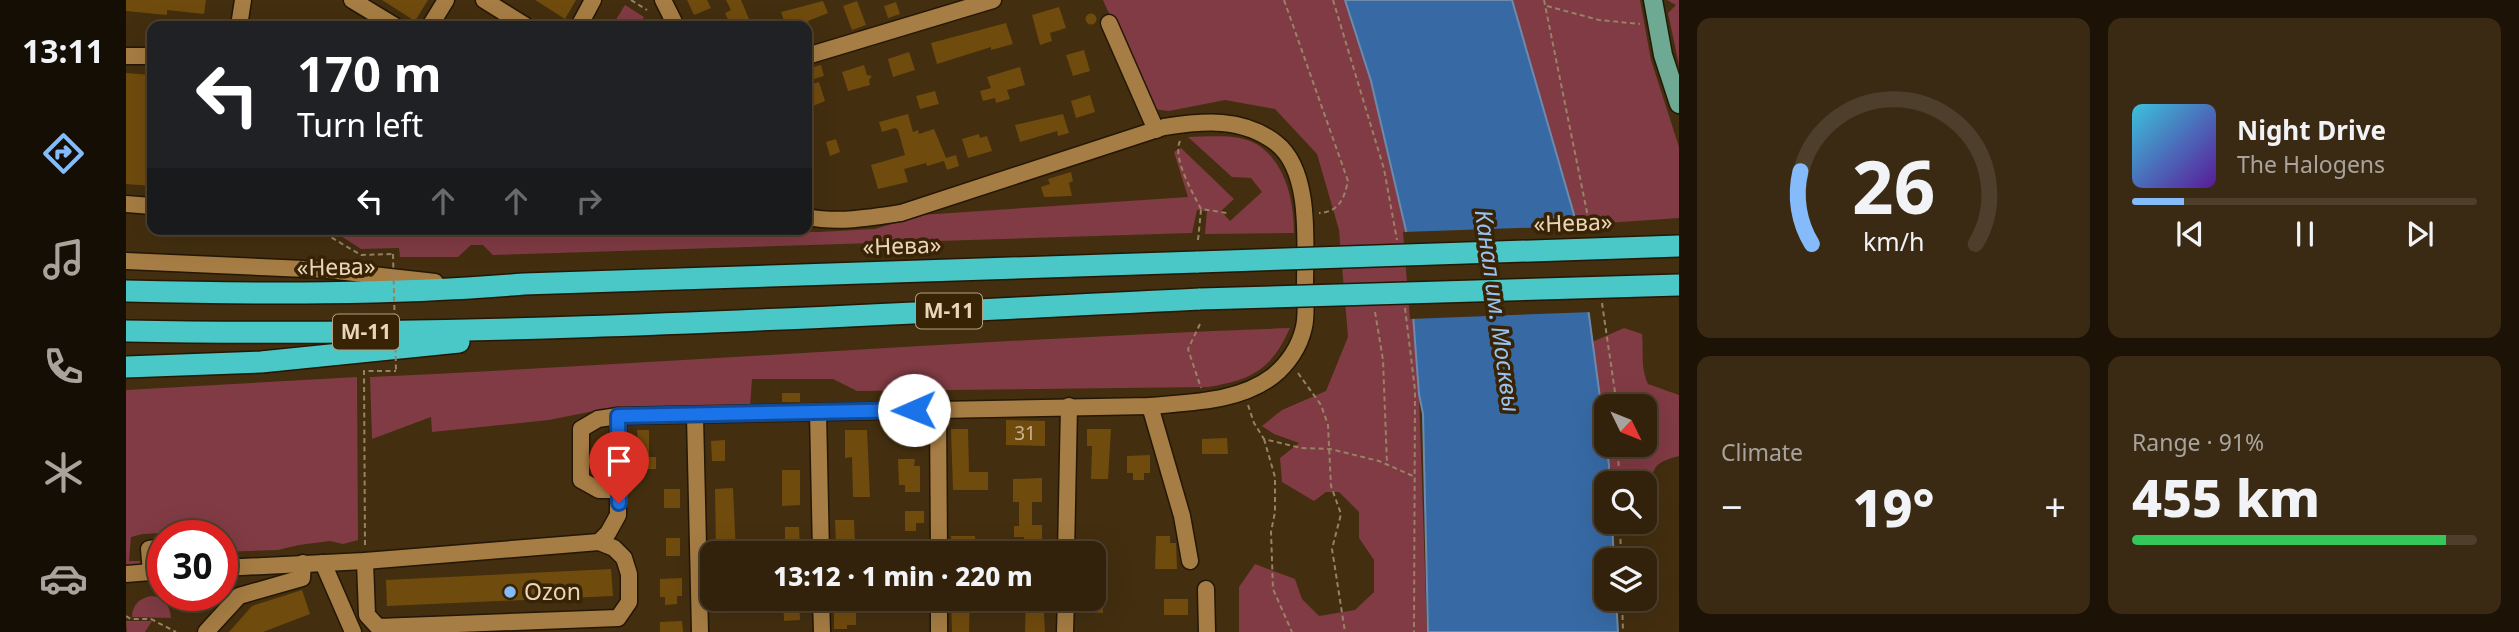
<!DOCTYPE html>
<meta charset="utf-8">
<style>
:root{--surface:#32220b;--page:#3a2a14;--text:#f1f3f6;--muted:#a8a49d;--line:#4d3f2c;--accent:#86bbfb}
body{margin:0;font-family:"Noto Sans",sans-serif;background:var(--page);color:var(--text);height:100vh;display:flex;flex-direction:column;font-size:26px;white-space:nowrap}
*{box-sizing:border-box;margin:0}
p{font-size:23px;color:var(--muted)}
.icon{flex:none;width:38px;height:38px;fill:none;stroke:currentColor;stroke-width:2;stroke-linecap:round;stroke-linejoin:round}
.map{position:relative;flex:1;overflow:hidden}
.details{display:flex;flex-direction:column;gap:18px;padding:18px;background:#1c1306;width:840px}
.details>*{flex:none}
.banner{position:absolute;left:21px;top:21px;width:665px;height:214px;border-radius:14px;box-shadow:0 7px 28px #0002,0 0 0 2px var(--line);background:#202124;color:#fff;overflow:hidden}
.needle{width:46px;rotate:133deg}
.tools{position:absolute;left:1468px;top:394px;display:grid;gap:14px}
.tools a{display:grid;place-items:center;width:63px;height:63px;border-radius:14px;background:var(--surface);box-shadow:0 7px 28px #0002,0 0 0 2px var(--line);font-size:35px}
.speed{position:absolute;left:21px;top:520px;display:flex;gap:14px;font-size:35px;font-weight:700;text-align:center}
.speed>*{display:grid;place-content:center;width:91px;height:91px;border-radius:50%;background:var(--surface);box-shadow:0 7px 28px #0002,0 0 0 2px var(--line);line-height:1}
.speed .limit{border:10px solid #d22;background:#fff;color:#111}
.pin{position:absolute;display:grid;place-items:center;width:60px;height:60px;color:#fff;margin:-72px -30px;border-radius:50% 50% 50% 0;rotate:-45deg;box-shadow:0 0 7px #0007}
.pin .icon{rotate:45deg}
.me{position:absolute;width:77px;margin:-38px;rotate:269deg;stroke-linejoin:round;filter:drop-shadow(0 0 5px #0008)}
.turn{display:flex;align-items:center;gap:24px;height:147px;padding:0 35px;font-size:32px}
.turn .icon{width:91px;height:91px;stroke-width:2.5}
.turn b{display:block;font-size:49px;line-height:60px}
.lanes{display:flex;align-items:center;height:66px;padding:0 35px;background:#0003;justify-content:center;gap:35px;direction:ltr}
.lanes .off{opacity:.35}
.big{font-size:52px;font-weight:800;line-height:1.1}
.details .card{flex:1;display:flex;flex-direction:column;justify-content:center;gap:10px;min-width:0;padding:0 24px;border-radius:14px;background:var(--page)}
.details .dial{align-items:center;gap:0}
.dial svg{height:182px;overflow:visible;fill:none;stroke:var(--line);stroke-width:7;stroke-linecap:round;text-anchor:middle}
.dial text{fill:var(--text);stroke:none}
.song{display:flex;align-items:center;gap:21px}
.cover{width:84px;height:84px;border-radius:10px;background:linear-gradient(135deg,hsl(190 70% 55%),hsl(270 70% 35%))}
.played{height:7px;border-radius:4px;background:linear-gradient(90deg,var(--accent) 15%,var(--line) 15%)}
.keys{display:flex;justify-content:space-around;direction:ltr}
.heat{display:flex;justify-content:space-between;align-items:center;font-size:38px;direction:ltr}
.charge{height:10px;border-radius:5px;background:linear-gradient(90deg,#34c759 91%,var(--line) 0)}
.details .tiles{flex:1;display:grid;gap:18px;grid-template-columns:repeat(2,1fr)}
.trip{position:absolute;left:574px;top:541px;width:406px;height:70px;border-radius:14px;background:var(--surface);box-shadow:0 7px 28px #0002,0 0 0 2px var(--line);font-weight:800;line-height:70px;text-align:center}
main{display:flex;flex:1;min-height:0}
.menu{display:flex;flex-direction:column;width:126px;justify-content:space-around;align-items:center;background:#140e04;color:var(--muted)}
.menu .icon{width:49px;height:49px}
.menu .selected{color:var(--accent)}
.menu b{font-size:32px;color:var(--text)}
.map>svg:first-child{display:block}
</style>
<main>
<nav class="menu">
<b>13:11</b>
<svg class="icon selected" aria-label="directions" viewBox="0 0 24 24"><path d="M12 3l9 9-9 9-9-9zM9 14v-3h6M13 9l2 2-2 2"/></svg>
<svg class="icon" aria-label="music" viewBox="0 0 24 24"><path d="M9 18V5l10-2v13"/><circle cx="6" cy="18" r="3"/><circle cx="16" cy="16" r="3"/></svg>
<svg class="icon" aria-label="phone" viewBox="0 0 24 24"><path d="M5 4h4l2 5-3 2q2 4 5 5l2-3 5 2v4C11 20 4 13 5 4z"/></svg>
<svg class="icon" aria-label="climate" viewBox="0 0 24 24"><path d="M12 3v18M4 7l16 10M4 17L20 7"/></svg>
<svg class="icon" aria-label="car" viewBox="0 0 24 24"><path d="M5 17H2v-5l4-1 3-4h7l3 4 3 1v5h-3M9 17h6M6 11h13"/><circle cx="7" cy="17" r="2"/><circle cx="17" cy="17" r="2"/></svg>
</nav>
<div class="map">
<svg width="1553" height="632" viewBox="0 0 1553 632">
<rect width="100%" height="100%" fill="#432e0f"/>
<g fill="#813b44" fill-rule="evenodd">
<path d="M977 0H1219L1245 81 1281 235 1293 394 1301 632H1113V587L1129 564 1169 579 1176 599 1193 616 1229 610 1248 592V560L1233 538V512L1213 492H1200L1188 501 1156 482 1154 458 1173 443 1148 434 1136 426 1156 410 1200 391 1222 337 1213 230 1191 154 1149 109 1099 100 1043 111 1026 109Z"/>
<path d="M1386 0H1514L1525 60 1553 147V218L1451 225Z"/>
<path d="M1541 0H1553V65L1542 13 1550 5Z"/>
<path d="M499 5 518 17 512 26H486Z"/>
<path d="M1062 137C1083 137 1113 133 1132 145 1160 163 1168 202 1168 233L1079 234 1081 211 1071 210 1066 233 367 255 357 245H345L332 257H274L273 248 235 249 204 229H524L692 232 749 229 795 215 1062 197 1048 152 1055 148 1108 199 1095 211 1104 221 1136 192 1125 178 1106 177Z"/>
<path d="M1164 328C1145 370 1126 380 1081 387L731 391 707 379H626L624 407 496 412 478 409 423 420 306 432 305 417 246 439 244 377C551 363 857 339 1164 328Z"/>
<path d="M1498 328 1516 334C1518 354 1514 365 1522 384L1553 395V456C1521 464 1532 470 1519 492V483H1494L1483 465 1466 342ZM1480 406H1519V444H1480Z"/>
<path d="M231 377 232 540 217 544 204 541 173 545 152 550 96 552V536L53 535 52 532 17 534 5 537 3 561H14L15 566 0 567V390Z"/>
<path d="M25 596C38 597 44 605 45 618L6 617C6 605 14 598 25 596Z"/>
<path d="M0 621H26L19 632H1Z"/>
</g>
<path fill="#376aa5" stroke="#6d8aab" stroke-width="2" d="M1219 0H1386L1451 225 1483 465 1484 483H1480V522H1486L1488 560H1480V598L1490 599 1492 632H1302L1297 414 1293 394 1281 235 1245 81Z"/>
<path fill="#432e0f" d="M1454 226 1466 312 1284 319 1277 232Z"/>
<g fill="#704b0e">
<path d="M0 0H80L78 14 41 10V15L0 11Z"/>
<path d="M256 0H302L289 21Z"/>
<path d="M409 0H450L439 19Z"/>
<path d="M561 0H581L585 8 568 15Z"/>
<path d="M600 0H615L623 19 605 26 599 13 605 10Z"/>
<path d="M697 1 702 13 682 21 684 26H660L655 12Z"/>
<path d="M731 1 740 25 726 30 717 6Z"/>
<path d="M770 2 774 14 762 18 758 6Z"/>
<path d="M933 7 940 28 924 33 926 41 914 45 906 15Z"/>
<circle cx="965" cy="19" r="5.5"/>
<path d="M880 23 887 44 865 50V47L811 64 805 43Z"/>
<path d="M958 50 964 71 947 76 940 55Z"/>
<path d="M783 52 789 70 767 77 762 59Z"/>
<path d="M695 65 698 76 688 79 684 68Z"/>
<path d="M738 65 741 75 746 76 743 80 744 85 722 91 716 72Z"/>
<path d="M894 67 899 85 881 90 884 99 870 103 869 98 857 101 854 91 865 88 861 77Z"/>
<path d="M0 73 26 75V186L0 184Z"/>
<path d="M693 82 699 101 682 108 681 85Z"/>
<path d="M809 91 813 104 794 109 790 96Z"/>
<path d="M964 95 969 112 950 118 945 101Z"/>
<path d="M782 114 787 132 792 130 793 134 808 129 820 158 830 155 833 166 821 170 818 161 801 166 800 163 778 169 782 182 752 189 745 165 779 155 772 130 769 128 756 132 753 122Z"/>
<path d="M937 114 943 133 932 136 931 131 894 142 889 125Z"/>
<path d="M853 134 854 138 861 136 866 151 842 158 836 139Z"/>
<path d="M710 139 714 152 704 156 700 142Z"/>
<path d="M945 172 947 181 943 183 946 196 918 197 915 187 924 184 922 179Z"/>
<rect x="656" y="393" width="18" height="9"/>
<path d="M880 420 919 421V446L880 445Z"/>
<path d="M825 429H842L843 472H862V490H827Z"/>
<path d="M961 429H985L982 479H965L966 446H961Z"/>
<path d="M511 430H523V457H530V469H514Z"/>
<path d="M719 430H741L744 497H727L726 457 719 458Z"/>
<path d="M1101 438 1102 454H1076V439Z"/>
<path d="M599 440V461H586L585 441Z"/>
<path d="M1024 455V473H1018V480H1007V473H1001V456Z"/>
<path d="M772 459H789L788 466H794V492H779V485H773Z"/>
<path d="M656 470H674V505L656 506Z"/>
<path d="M916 478V502H906V525H916V548H898V537H888V526H893V502H887V479Z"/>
<path d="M607 488 610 553H590L589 489Z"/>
<rect x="538" y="489" width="16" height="19"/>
<path d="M779 511H798V523H790V531H779Z"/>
<path d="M709 520H728L729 544 710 545Z"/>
<path d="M659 527H673L674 547H659Z"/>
<rect x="825" y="536" width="24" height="17"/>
<path d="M1030 536H1044V543H1050L1051 569H1029Z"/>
<rect x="540" y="538" width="14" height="18"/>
<rect x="959" y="544" width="12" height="9"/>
<rect x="968" y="553" width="10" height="11"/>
<path d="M485 569 487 596 261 606 260 580Z"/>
<path d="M556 578V596H551V604L539 605V597H534V579Z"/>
<path d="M968 585H977V613L955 612V598H968Z"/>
<path d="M176 590 184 614 137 632H103L126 606Z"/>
<path d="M657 598H673L674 620 658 621Z"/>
<path d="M825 598H844L843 632H826Z"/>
<path d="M900 598H917L919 632H899Z"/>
<rect x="1038" y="599" width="24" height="16"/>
<path d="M708 605H730V625H721V629H708Z"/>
<path d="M556 621 557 632H534V622Z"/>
</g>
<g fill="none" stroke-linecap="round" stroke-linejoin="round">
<defs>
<g id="minor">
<path d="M226 0 269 26"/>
<path d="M358 0 400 26"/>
<path d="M537 0 550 26"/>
<path d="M983 23 1030 130"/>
<path d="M113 26 117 0"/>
<path d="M304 26 320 0"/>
<path d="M453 26 467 0"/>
<path d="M0 56H26"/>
<path d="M681 56 867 0"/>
<path d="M0 204 26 206"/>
<path d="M0 261 202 270 309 282"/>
<path d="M1024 406 1056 516 1064 561"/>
<path d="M812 410 813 553"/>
<path d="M692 412 695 553"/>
<path d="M492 416 472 419 455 429V480L473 490H493"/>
<path d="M569 416 574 632"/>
<path d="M940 553 943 406"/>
<path d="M239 561 241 615 252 627 492 618 503 602V574L498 558 488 548 473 542"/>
<path d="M197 563 227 632"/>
<path d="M96 568 239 561 473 542 482 533 492 515V416L1024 406C1065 402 1113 402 1147 376 1162 364 1174 346 1178 327 1181 314 1179 298 1179 285 1179 244 1186 171 1150 143 1116 117 1077 121 1038 127L775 213C743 218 712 223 681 217"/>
<path d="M25 572 23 549 37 547"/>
<path d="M0 574 37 571"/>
<path d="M1080 589 1081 632"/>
<path d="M695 598 696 632"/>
<path d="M813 598V632"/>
<path d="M80 632 113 596 176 578 177 563"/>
<path d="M939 632 940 598"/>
</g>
<path id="major" d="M1527 0 1537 55 1553 104"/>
<g id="highway">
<path d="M0 291C133 294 266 295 398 284L1072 262"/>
<path d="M0 331C358 338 716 316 1074 299"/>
<path d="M0 367 135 362 333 342"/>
</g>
</defs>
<use href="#minor" stroke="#241706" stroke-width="19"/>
<use href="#major" stroke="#241706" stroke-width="21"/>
<use href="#highway" stroke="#241706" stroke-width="24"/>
<g stroke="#988265" stroke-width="2" stroke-dasharray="5 3.5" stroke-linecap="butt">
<path d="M505 0 521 10"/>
<path d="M1158 0 1222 181C1218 199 1213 212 1193 213"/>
<path d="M1207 0 1258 169 1271 240"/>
<path d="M1418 0 1465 232"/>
<path d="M1421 6 1473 20 1514 24"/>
<path d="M1054 141C1046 158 1067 193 1075 209L1101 213"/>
<path d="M191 229 235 255 267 254"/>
<path d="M1072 240 1075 210"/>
<path d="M1476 303 1491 406"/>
<path d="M1279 308 1289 390 1288 632"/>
<path d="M1249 312 1257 360 1261 464"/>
<path d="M1074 324 1062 349 1075 388"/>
<path d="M1172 373 1195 405 1202 425 1205 486 1215 514 1206 549 1219 632"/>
<path d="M1122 405 1128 423 1138 439 1175 448 1204 449 1253 461 1287 476"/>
<path d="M1138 439 1149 477V512L1145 532 1147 589 1166 632"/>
<path d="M1492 444 1493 483"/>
<path d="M1494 522 1495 560"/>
<path d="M239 545 238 371H270"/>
<path d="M1496 598 1497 632"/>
<path d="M0 616 5 619H25L50 632"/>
</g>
<use href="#minor" stroke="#a67d44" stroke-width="16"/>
<use href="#major" stroke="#6eaa93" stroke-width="18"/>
<use href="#highway" stroke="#49c8c7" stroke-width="21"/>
<defs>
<g id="highway-bridge">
<path d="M1072 262 1553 246"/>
<path d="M1074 299 1553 285"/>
</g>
</defs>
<use href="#highway-bridge" stroke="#241706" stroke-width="24" stroke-linecap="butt"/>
<path stroke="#988265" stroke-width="2" stroke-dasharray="5 3.5" stroke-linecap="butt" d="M267 254 270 371"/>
<use href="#highway-bridge" stroke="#49c8c7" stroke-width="21"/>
</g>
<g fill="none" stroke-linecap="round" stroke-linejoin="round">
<defs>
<path id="route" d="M493 503 492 416 788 410"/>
</defs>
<use href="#route" stroke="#114b97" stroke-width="18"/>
<use href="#route" stroke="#1a73e8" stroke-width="12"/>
</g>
<circle fill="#86bbfb" stroke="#382405" stroke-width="2.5" cx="384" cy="592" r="7"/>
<g text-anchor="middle" stroke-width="7" stroke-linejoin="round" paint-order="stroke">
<g font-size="19" fill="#ccb28e">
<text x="899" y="440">31</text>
</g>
<g fill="#382405" stroke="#b5a083" stroke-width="2">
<rect x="790" y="293.5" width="66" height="35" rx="5"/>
<rect x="207" y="314.5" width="66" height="35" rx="5"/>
</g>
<g font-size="21" font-weight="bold" fill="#ebd5b9">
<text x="823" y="318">М-11</text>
<text x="240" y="339">М-11</text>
</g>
<g font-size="23" fill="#ebd5b9" stroke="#382405">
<text transform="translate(1447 223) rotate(-2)" y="8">«Нева»</text>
<text transform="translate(776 246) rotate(-2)" y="8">«Нева»</text>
<text transform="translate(210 267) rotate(-1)" y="8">«Нева»</text>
</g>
<g font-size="23" fill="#ebd5b9" stroke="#382405" text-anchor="start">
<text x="398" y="600">Ozon</text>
</g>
<g font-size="24" font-style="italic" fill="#99c2f3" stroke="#382405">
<text transform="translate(1371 311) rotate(82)" y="8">Канал им. Москвы</text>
</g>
</g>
</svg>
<div class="tools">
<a><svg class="needle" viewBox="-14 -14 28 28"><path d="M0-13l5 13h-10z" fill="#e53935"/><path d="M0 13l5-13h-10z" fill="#a8a49d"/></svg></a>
<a><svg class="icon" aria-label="search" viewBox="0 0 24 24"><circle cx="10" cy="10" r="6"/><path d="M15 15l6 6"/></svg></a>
<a><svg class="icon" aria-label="layers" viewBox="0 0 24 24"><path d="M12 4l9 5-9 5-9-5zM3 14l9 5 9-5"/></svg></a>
</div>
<div class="speed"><div class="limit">30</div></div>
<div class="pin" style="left:493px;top:503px;background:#d93025"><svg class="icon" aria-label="arrive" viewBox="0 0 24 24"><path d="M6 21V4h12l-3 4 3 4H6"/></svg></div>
<svg class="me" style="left:788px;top:410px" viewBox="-20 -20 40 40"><circle r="19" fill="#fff"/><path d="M0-13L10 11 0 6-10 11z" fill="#1a73e8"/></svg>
<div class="trip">13:12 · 1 min · 220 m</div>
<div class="banner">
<div class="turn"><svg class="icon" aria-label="left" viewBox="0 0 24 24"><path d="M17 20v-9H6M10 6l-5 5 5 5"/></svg><div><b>170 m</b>Turn left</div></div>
<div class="lanes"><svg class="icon" aria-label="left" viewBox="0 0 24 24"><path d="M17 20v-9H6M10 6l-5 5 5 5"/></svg><svg class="icon off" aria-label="ahead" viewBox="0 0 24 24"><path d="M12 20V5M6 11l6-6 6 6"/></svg><svg class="icon off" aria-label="ahead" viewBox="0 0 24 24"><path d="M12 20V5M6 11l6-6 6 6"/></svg><svg class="icon off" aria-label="right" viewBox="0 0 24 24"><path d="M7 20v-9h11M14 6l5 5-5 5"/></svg></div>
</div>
</div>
<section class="details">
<div class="tiles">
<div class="card dial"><svg viewBox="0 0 100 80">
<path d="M14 69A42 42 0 1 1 86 69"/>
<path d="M14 69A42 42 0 0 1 9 37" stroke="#86bbfb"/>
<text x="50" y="56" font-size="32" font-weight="700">26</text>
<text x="50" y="72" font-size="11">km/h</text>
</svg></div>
<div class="card">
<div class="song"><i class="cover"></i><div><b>Night Drive</b><p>The Halogens</p></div></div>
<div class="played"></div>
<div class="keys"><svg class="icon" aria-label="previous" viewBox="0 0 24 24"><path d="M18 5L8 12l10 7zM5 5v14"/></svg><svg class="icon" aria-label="pause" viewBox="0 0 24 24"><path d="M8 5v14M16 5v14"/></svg><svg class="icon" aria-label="next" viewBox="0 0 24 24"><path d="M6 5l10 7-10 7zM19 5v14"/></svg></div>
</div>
<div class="card"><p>Climate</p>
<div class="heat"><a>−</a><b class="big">19°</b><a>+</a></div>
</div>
<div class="card"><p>Range · 91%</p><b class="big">455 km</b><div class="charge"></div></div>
</div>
</section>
</main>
